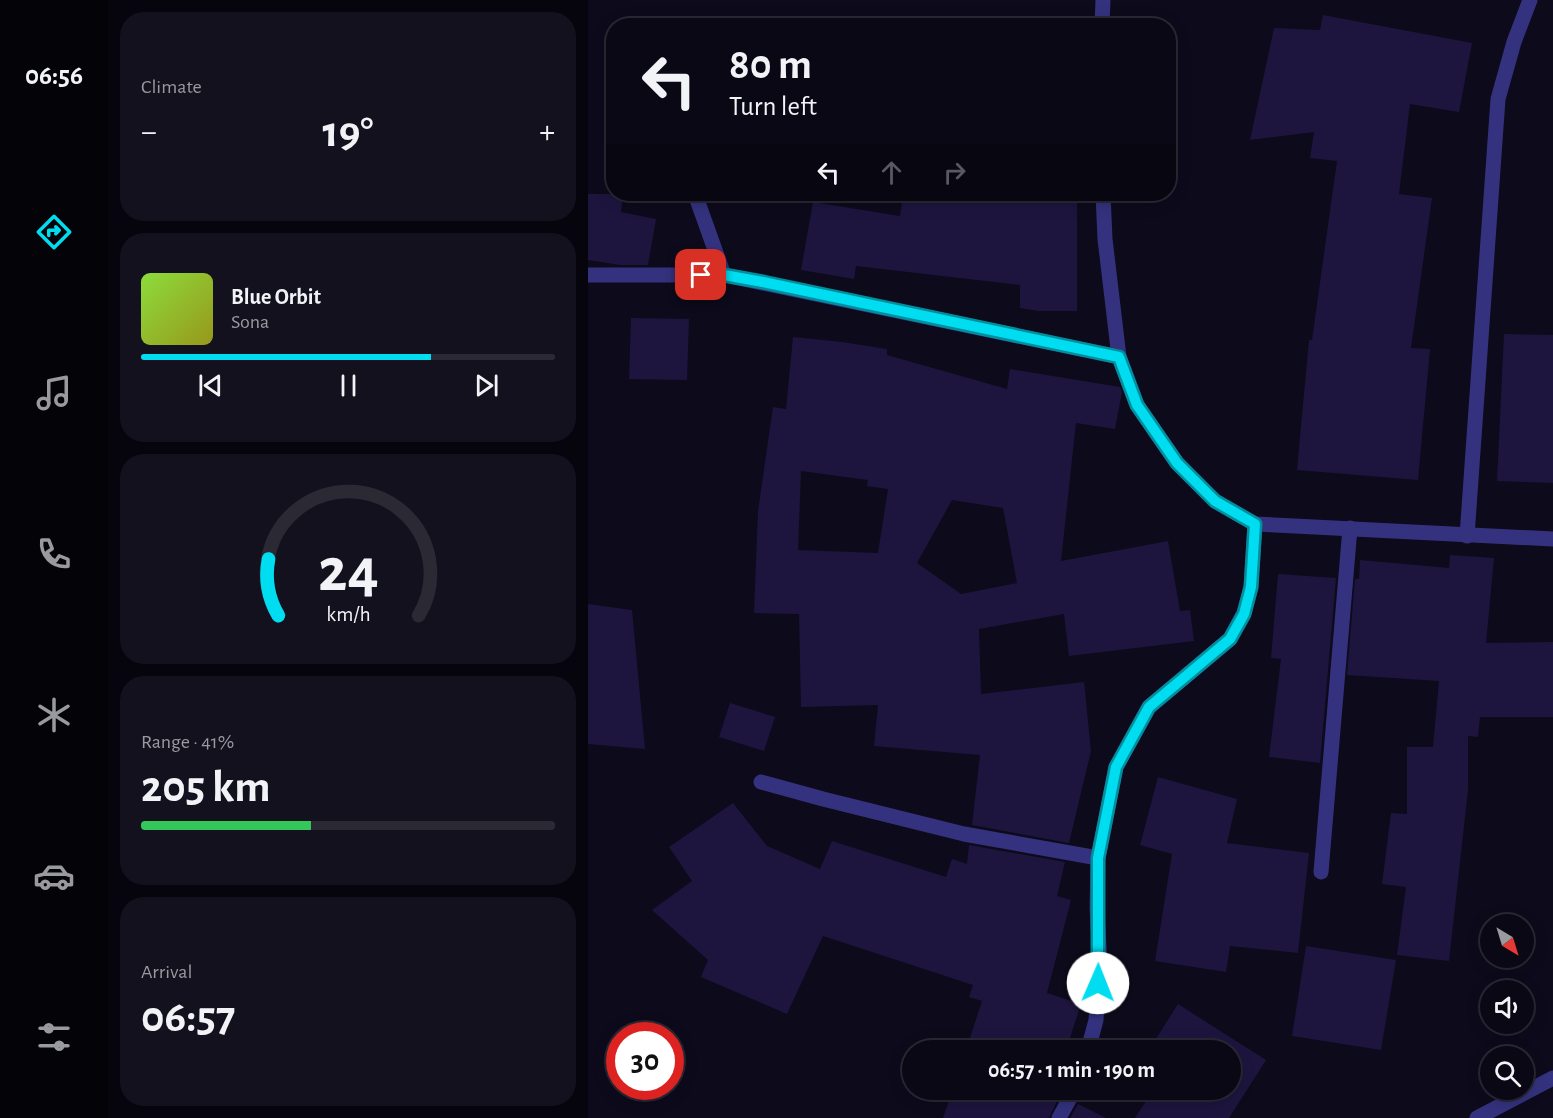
<!DOCTYPE html>
<meta charset="utf-8">
<style>
:root{--surface:#0a0815;--page:#13111e;--text:#f1f3f6;--muted:#999aa0;--line:#2a2934;--accent:#00ddf1}
body{margin:0;font-family:"Alegreya Sans",sans-serif;background:var(--page);color:var(--text);height:100vh;display:flex;flex-direction:column;font-size:22px;white-space:nowrap}
*{box-sizing:border-box;margin:0}
p{font-size:20px;color:var(--muted)}
.icon{flex:none;width:33px;height:33px;fill:none;stroke:currentColor;stroke-width:2;stroke-linecap:round;stroke-linejoin:round}
.map{position:relative;flex:1;overflow:hidden}
.drawer{display:flex;flex-direction:column;gap:12px;padding:12px;background:#06040c;width:480px}
.drawer>*{flex:none}
.guide{position:absolute;left:18px;top:18px;width:570px;height:183px;border-radius:24px;box-shadow:0 3px 15px #0003,0 0 0 2px var(--line);background:#0a0815;color:var(--text);overflow:hidden}
.needle{width:39px;rotate:142deg}
.controls{position:absolute;left:892px;top:914px;display:grid;gap:12px}
.controls a{display:grid;place-items:center;width:54px;height:54px;border-radius:50%;background:var(--surface);box-shadow:0 3px 15px #0003,0 0 0 2px var(--line);font-size:30px}
.speed{position:absolute;left:18px;top:1022px;display:flex;gap:12px;font-size:30px;font-weight:700;text-align:center}
.speed>*{display:grid;place-content:center;width:78px;height:78px;border-radius:50%;background:var(--surface);box-shadow:0 3px 15px #0003,0 0 0 2px var(--line);line-height:1}
.speed .limit{border:9px solid #d22;background:#fff;color:#111}
.pin{position:absolute;display:grid;place-items:center;width:51px;height:51px;color:#fff;margin:-26px;border-radius:12px;box-shadow:0 3px 9px #0006}
.me{position:absolute;width:66px;margin:-33px;rotate:1deg;stroke-linejoin:round;filter:drop-shadow(0 0 4px #0008)}
.turn{display:flex;align-items:center;gap:21px;height:126px;padding:0 24px;font-size:27px}
.turn .icon{width:78px;height:78px;stroke-width:2.5}
.turn b{display:block;font-size:42px;line-height:51px}
.lanes{display:flex;align-items:center;height:57px;padding:0 24px;background:#0003;justify-content:center;gap:30px;direction:ltr}
.lanes .off{opacity:.35}
.big{font-size:45px;font-weight:700;line-height:1.1}
.drawer .widget{flex:1;display:flex;flex-direction:column;justify-content:center;gap:9px;min-width:0;padding:0 21px;border-radius:24px;background:var(--page)}
.drawer .dial{align-items:center;gap:0}
.dial svg{height:156px;overflow:visible;fill:none;stroke:var(--line);stroke-width:7;stroke-linecap:round;text-anchor:middle}
.dial text{fill:var(--text);stroke:none}
.song{display:flex;align-items:center;gap:18px}
.cover{width:72px;height:72px;border-radius:9px;background:linear-gradient(135deg,hsl(90 70% 55%),hsl(60 70% 35%))}
.played{height:6px;border-radius:3px;background:linear-gradient(90deg,var(--accent) 70%,var(--line) 70%)}
.keys{display:flex;justify-content:space-around;direction:ltr}
.heat{display:flex;justify-content:space-between;align-items:center;font-size:33px;direction:ltr}
.charge{height:9px;border-radius:4px;background:linear-gradient(90deg,#34c759 41%,var(--line) 0)}
.trip{position:absolute;left:314px;top:1040px;width:339px;height:60px;border-radius:30px;background:var(--surface);box-shadow:0 3px 15px #0003,0 0 0 2px var(--line);font-weight:700;line-height:60px;text-align:center}
main{display:flex;flex:1;min-height:0}
.tab-bar{display:flex;flex-direction:column;width:108px;justify-content:space-around;align-items:center;background:#040308;color:var(--muted)}
.tab-bar .icon{width:42px;height:42px}
.tab-bar .current{color:var(--accent)}
.tab-bar b{font-size:27px;color:var(--text)}
.map>svg:first-child{display:block}
</style>
<main>
<nav class="tab-bar">
<b>06:56</b>
<svg class="icon current" aria-label="directions" viewBox="0 0 24 24"><path d="M12 3l9 9-9 9-9-9zM9 14v-3h6M13 9l2 2-2 2"/></svg>
<svg class="icon" aria-label="music" viewBox="0 0 24 24"><path d="M9 18V5l10-2v13"/><circle cx="6" cy="18" r="3"/><circle cx="16" cy="16" r="3"/></svg>
<svg class="icon" aria-label="phone" viewBox="0 0 24 24"><path d="M5 4h4l2 5-3 2q2 4 5 5l2-3 5 2v4C11 20 4 13 5 4z"/></svg>
<svg class="icon" aria-label="climate" viewBox="0 0 24 24"><path d="M12 3v18M4 7l16 10M4 17L20 7"/></svg>
<svg class="icon" aria-label="car" viewBox="0 0 24 24"><path d="M5 17H2v-5l4-1 3-4h7l3 4 3 1v5h-3M9 17h6M6 11h13"/><circle cx="7" cy="17" r="2"/><circle cx="17" cy="17" r="2"/></svg>
<svg class="icon" aria-label="filters" viewBox="0 0 24 24"><path d="M4 7h16M4 17h16"/><circle cx="9" cy="7" r="2"/><circle cx="15" cy="17" r="2"/></svg>
</nav>
<section class="drawer">
<div class="widget"><p>Climate</p>
<div class="heat"><a>−</a><b class="big">19°</b><a>+</a></div>
</div>
<div class="widget">
<div class="song"><i class="cover"></i><div><b>Blue Orbit</b><p>Sona</p></div></div>
<div class="played"></div>
<div class="keys"><svg class="icon" aria-label="previous" viewBox="0 0 24 24"><path d="M18 5L8 12l10 7zM5 5v14"/></svg><svg class="icon" aria-label="pause" viewBox="0 0 24 24"><path d="M8 5v14M16 5v14"/></svg><svg class="icon" aria-label="next" viewBox="0 0 24 24"><path d="M6 5l10 7-10 7zM19 5v14"/></svg></div>
</div>
<div class="widget dial"><svg viewBox="0 0 100 80">
<path d="M14 69A42 42 0 1 1 86 69"/>
<path d="M14 69A42 42 0 0 1 9 40" stroke="#00ddf1"/>
<text x="50" y="56" font-size="32" font-weight="700">24</text>
<text x="50" y="72" font-size="11">km/h</text>
</svg></div>
<div class="widget"><p>Range · 41%</p><b class="big">205 km</b><div class="charge"></div></div>
<div class="widget"><p>Arrival</p><b class="big">06:57</b></div>
</section>
<div class="map">
<svg width="965" height="1118" viewBox="0 0 965 1118">
<rect width="100%" height="100%" fill="#0d0a1c"/>
<g fill="#1d153e" fill-rule="evenodd">
<path d="M735 15 884 43 871 112 822 104 811 194 844 198 823 348 842 349 830 480 709 470 721 340H724L749 161 722 158 726 132 662 140 686 28 732 30Z"/>
<path d="M0 194H35L33 212 68 219 60 265H32L0 260Z"/>
<path d="M315 194H489V311H450L432 308V285L268 266 266 279 213 270 225 202 312 216Z"/>
<path d="M43 318 101 319 99 380 41 379Z"/>
<path d="M916 334 965 335V483L909 481Z"/>
<path d="M205 337 254 342 299 349V355L419 389 422 369 532 387 534 392 527 429 488 423 473 561 580 541 592 611 602 610 606 641 481 656 476 614 391 629 393 694 496 682 503 751 481 843 384 825 392 755 286 746 290 705 213 707 211 614 166 613 170 511 185 407 198 409ZM213 471 280 480 279 486 300 489 290 553 210 550ZM364 500 415 508 429 583 373 594 329 563Z"/>
<path d="M862 555 906 558 898 643 965 642V717H892L890 737 880 736V790L861 961 809 955 818 887 794 884 803 813 819 814V747H845L851 681 759 675 767 579H771L772 560 861 568Z"/>
<path d="M690 574 748 578 732 763 681 757 693 659 683 658Z"/>
<path d="M0 604 44 610 57 749 0 744Z"/>
<path d="M142 703 187 717 176 751 131 737Z"/>
<path d="M570 777 649 799 639 843 721 853 710 953 642 946 638 972 567 961 584 854 552 845Z"/>
<path d="M145 803 179 846 232 869 244 841 358 877 364 859 379 864 381 845 477 862 469 896 483 900 459 993 493 1004 478 1050H378L394 1001 381 997 385 985 235 936 199 1014 113 977 120 960 64 910 104 881 81 847Z"/>
<path d="M718 946 808 960 793 1050 704 1036Z"/>
<path d="M590 1004 678 1060 641 1118H547L566 1089H642V1050H561Z"/>
<path d="M365 1089H460L472 1095 461 1118H355Z"/>
<path d="M490 1104 518 1118H482Z"/>
</g>
<g fill="none" stroke-linecap="round" stroke-linejoin="round">
<path stroke="#34327e" stroke-width="15" d="M107 194 136 275"/>
<g stroke="#34327e" stroke-width="15">
<path d="M514 26 515 0"/>
<path d="M515 194 517 239 531 357 549 405 589 463 627 501 667 524 965 539"/>
<path d="M0 275H136L531 357"/>
<path d="M879 536 910 99 926 42 942 0"/>
<path d="M173 782 235 799 376 834 510 858"/>
<path d="M733 872 762 528"/>
<path d="M500 1050 508 1020 512 965 509 908 510 858 528 767 561 707 642 639 656 613 663 587 667 524"/>
<path d="M471 1118 487 1089"/>
<path d="M889 1118 965 1078"/>
</g>
</g>
<g fill="none" stroke-linecap="round" stroke-linejoin="round">
<defs>
<path id="route" d="M113 275H136L175 282 531 357 549 405 589 463 627 501 667 524 663 587 656 614 642 639 561 707 528 767 510 858V983"/>
</defs>
<use href="#route" stroke="#00909d" stroke-width="15"/>
<use href="#route" stroke="#00ddf1" stroke-width="10"/>
</g>
</svg>
<div class="controls">
<a><svg class="needle" viewBox="-14 -14 28 28"><path d="M0-13l5 13h-10z" fill="#e53935"/><path d="M0 13l5-13h-10z" fill="#999aa0"/></svg></a>
<a><svg class="icon" aria-label="sound" viewBox="0 0 24 24"><path d="M4 9h4l5-4v14l-5-4H4zM17 9q2 3 0 6"/></svg></a>
<a><svg class="icon" aria-label="search" viewBox="0 0 24 24"><circle cx="10" cy="10" r="6"/><path d="M15 15l6 6"/></svg></a>
</div>
<div class="speed"><div class="limit">30</div></div>
<div class="pin" style="left:113px;top:275px;background:#d93025"><svg class="icon" aria-label="arrive" viewBox="0 0 24 24"><path d="M6 21V4h12l-3 4 3 4H6"/></svg></div>
<svg class="me" style="left:510px;top:983px" viewBox="-20 -20 40 40"><circle r="19" fill="#fff"/><path d="M0-13L10 11 0 6-10 11z" fill="#00ddf1"/></svg>
<div class="trip">06:57 · 1 min · 190 m</div>
<div class="guide">
<div class="turn"><svg class="icon" aria-label="left" viewBox="0 0 24 24"><path d="M17 20v-9H6M10 6l-5 5 5 5"/></svg><div><b>80 m</b>Turn left</div></div>
<div class="lanes"><svg class="icon" aria-label="left" viewBox="0 0 24 24"><path d="M17 20v-9H6M10 6l-5 5 5 5"/></svg><svg class="icon off" aria-label="ahead" viewBox="0 0 24 24"><path d="M12 20V5M6 11l6-6 6 6"/></svg><svg class="icon off" aria-label="right" viewBox="0 0 24 24"><path d="M7 20v-9h11M14 6l5 5-5 5"/></svg></div>
</div>
</div>
</main>
